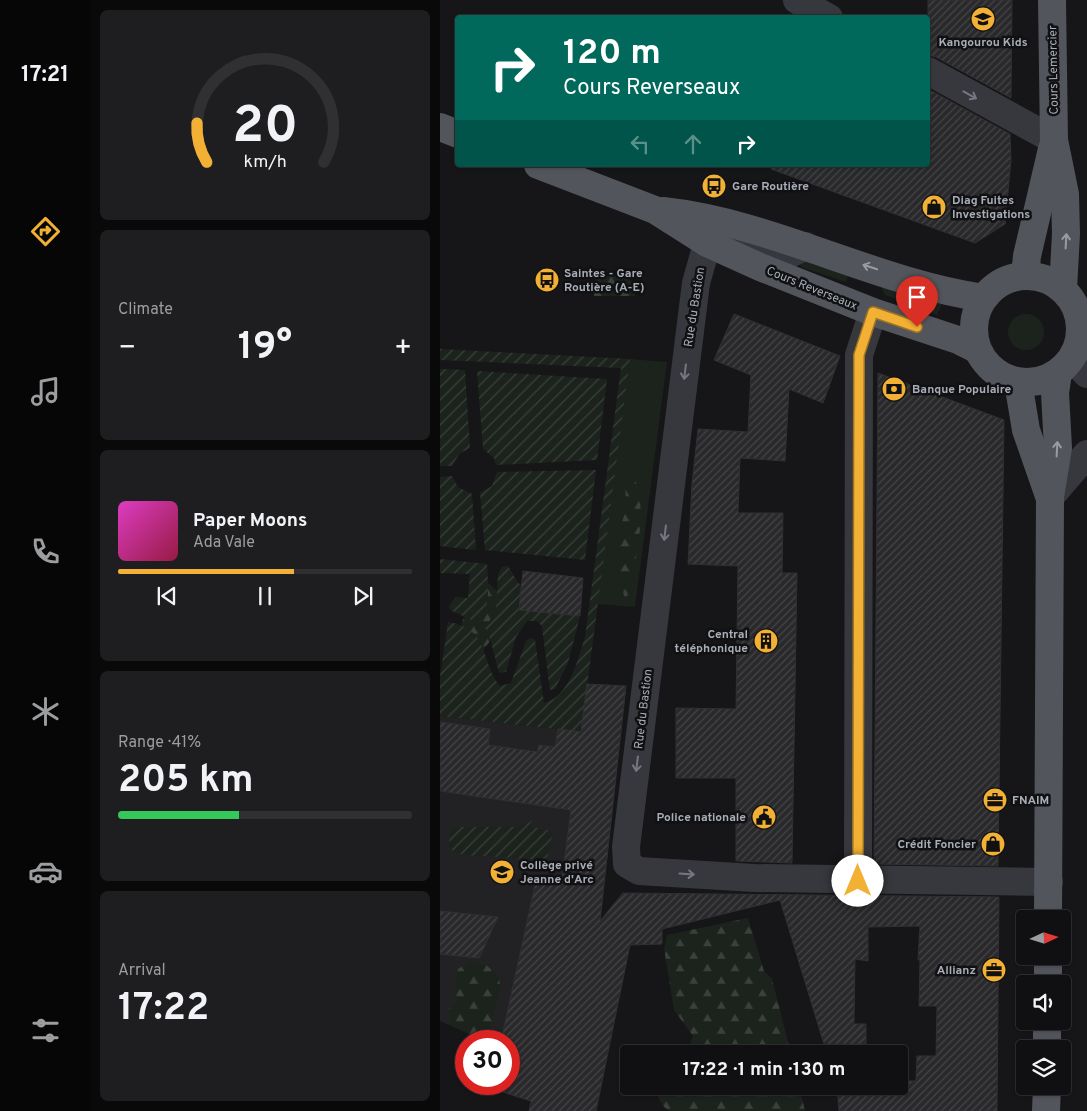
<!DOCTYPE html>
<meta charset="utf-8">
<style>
:root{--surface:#101012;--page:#1e1e20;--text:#f1f3f6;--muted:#9c9d9f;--line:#303032;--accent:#f2b134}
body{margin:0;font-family:Overpass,sans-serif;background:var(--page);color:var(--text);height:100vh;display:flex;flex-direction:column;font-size:19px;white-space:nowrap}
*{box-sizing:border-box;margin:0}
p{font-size:16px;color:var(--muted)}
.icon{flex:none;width:28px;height:28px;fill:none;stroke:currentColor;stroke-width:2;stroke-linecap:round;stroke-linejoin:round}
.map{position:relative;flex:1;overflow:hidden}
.sheet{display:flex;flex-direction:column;gap:10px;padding:10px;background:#09090a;width:350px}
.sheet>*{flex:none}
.top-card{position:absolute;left:15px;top:15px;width:475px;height:152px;border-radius:5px;box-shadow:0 1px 4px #0004,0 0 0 1px var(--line);background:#00695c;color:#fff;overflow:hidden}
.needle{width:32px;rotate:86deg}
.fabs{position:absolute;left:576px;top:910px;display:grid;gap:10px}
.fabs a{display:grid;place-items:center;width:55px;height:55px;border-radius:5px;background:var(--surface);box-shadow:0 1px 4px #0004,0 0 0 1px var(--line);font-size:25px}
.speed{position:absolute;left:15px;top:1030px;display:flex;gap:10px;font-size:25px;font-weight:700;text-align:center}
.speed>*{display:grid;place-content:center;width:65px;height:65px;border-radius:50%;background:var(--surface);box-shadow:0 1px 4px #0004,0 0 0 1px var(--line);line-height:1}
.speed .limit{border:8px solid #d22;background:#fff;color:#111}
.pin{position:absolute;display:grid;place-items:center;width:42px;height:42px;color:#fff;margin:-51px -21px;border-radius:50% 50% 50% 0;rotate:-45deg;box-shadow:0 0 5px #0007}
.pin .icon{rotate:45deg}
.me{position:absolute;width:55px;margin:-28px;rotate:0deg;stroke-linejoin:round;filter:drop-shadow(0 0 4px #0008)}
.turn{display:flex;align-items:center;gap:18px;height:105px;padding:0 25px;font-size:22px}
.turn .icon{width:65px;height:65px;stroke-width:2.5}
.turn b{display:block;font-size:35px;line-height:42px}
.lanes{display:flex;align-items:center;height:48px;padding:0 25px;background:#0003;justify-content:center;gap:25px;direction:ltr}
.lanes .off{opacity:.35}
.big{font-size:38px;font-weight:700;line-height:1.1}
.sheet .widget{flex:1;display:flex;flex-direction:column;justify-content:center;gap:8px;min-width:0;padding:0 18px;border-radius:8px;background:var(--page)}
.sheet .dial{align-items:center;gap:0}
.dial svg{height:130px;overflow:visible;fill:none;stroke:var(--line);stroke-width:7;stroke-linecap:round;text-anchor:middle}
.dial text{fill:var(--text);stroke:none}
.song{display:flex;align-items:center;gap:15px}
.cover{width:60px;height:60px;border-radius:8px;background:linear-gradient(135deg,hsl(310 70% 55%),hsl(340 70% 35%))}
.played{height:5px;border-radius:2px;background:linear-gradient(90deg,var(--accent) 60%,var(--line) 60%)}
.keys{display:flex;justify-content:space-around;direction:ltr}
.heat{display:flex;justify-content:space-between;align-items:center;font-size:28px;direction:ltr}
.charge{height:8px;border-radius:4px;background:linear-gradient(90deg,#34c759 41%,var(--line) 0)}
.trip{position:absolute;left:180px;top:1045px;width:288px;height:50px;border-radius:5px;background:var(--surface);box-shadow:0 1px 4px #0004,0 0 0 1px var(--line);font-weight:700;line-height:50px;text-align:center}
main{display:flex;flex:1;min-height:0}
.dock{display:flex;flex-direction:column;width:90px;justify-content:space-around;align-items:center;background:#060607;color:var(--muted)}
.dock .icon{width:35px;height:35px}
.dock .selected{color:var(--accent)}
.dock b{font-size:22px;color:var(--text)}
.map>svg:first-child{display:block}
</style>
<main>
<nav class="dock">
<b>17:21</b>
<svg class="icon selected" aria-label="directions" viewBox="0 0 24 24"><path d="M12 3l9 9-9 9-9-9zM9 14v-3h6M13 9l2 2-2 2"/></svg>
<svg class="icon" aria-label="music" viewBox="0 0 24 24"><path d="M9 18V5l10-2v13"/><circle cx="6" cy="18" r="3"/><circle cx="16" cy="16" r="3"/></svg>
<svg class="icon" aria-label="phone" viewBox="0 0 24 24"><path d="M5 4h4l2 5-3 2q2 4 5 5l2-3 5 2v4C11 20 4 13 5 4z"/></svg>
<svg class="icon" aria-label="climate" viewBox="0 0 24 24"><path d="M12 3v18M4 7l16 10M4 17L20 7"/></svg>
<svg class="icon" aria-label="car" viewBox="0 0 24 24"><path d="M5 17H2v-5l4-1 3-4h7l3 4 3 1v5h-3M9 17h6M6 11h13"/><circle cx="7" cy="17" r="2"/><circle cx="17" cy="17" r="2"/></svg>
<svg class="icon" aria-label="filters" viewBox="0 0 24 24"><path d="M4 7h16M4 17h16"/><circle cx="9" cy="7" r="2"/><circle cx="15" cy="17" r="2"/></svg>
</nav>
<section class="sheet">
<div class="widget dial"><svg viewBox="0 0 100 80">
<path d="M14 69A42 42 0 1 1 86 69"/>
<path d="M14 69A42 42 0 0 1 8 45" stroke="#f2b134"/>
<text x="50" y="56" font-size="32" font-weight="700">20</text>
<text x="50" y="72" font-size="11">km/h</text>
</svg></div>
<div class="widget"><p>Climate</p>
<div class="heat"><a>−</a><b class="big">19°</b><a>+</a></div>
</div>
<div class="widget">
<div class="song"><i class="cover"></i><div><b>Paper Moons</b><p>Ada Vale</p></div></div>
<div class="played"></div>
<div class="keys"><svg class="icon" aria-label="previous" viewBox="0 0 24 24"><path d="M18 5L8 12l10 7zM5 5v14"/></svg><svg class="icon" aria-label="pause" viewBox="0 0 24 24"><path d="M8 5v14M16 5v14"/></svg><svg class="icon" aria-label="next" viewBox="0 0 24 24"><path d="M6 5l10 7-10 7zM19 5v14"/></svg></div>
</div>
<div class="widget"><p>Range · 41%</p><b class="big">205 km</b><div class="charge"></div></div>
<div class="widget"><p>Arrival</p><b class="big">17:22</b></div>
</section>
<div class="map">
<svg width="647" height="1111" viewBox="0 0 647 1111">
<defs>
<pattern id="forest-firs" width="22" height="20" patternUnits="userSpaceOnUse" patternTransform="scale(1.25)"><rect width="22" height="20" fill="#1c231d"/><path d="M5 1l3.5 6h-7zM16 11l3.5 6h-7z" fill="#3a403c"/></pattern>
<pattern id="garden-furrows" width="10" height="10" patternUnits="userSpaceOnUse" patternTransform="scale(1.25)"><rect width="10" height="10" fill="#1c231d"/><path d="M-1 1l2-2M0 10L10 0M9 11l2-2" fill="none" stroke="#3a403c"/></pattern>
<pattern id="building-hatch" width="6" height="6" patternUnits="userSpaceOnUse" patternTransform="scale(1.25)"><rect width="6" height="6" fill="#29292c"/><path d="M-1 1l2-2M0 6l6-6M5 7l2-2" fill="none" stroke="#454548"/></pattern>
</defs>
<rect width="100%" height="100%" fill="#161618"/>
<path fill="#222225" d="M147 684 186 687 167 860 124 865 89 1060 69 1051V1041H46L0 1021V716L141 732Z"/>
<g fill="#1c231d">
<path d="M362 257 410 271 406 282 361 267 359 261Z"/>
<path d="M447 283 502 304 497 315 445 295 442 289Z"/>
<circle cx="586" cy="332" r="18"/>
<path d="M190 359 227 362 195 607 157 604Z"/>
</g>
<g fill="url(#forest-firs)">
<path d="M168 270C186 277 193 275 195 296H154C152 281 154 276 168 270Z"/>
<path d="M192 474C211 505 194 569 186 602L179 578 176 540 186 510 185 477Z"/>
<path d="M42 577 58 592 61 628 41 652 18 638 33 582Z"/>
<path d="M308 918 324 971 332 979 351 1054H246L253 1036 234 1010 224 949 227 935Z"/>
<path d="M30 962 46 965 58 975 61 988 48 1035 39 1038 10 1025 9 1009 17 1001 15 981 18 969Z"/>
<path d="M212 1086H359L365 1111H229L223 1106Z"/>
</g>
<g fill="url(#garden-furrows)">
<path d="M0 349 190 359 141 732 0 716V677L8 622C51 629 39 660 60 686L71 683 86 641 90 638 95 640 104 703C130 697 138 658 145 637L181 368 0 360Z"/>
<path d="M0 369 25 370 30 448 20 453 12 466H0Z"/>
<path d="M37 371 167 379 157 460 56 465 54 458 43 449Z"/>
<path d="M156 470 145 560 45 550 40 493 52 486 57 472Z"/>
<path d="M12 476 18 487 32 494 36 550 0 546V477Z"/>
<path d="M0 559 47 564C48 583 51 605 40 622H36L10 610 9 606 16 597 28 598 30 574 0 573Z"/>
<path d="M68 566 78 583 82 585 79 610 140 616 128 663 115 689 110 690 109 684 102 626 97 621H87L76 637 66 672 59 673 50 638 45 628 56 610 58 574 62 567Z"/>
<path d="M92 821V827L113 831 107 860 24 855 14 852 9 847 10 832 15 827H77Z"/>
</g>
<g fill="url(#building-hatch)" stroke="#303034">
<path d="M488 0H572L571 98 496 57 488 55Z"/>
<path d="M488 89 570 134 571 160 565 224 535 243 331 169 332 165H488Z"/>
<path d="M294 314 400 356 383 403 349 389 345 461 300 458 298 513H343L342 573H357L352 863 296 861V778H236V708L296 709 298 566 248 564 252 484 258 429 308 432 311 375 274 360Z"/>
<path d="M438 373 564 420 558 866 434 864Z"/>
<path d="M83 571 143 578 140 616 79 610Z"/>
<path d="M147 684 186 686 160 921 183 893 559 897 557 1111H399L397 1086H459V1081H476L477 1056H496L497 1006H479L480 960H478L480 926 428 927V961L415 959 414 1024H426V1054H387L340 900 222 929V944L190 945 156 1111H89L91 1101 50 1088 51 1084H69V1041H61L97 876 122 879 131 810 0 791V722L50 729 48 745 97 752 99 745 115 747 118 729 141 732Z"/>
<path d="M0 911 58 917 39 958 0 954Z"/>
</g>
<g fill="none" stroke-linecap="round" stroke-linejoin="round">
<g stroke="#37383d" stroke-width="28">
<path d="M357 0 389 18"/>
<path d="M488 71 614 140"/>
<path d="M366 246 348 255H337L276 233 269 237 256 283 186 847 187 864 199 871 314 878 609 882"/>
<path d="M637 349 643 370 647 374"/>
<path d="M610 497 647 454"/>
<path d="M418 881 419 355 433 312"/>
</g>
<g stroke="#53555c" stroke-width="28">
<path d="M612 0 614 140 625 194 626 234 623 289"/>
<path d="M0 127 18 134"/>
<path d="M98 165 215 210 267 243 320 267 433 312 518 340 536 349"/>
<path d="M223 211C334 223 434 282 544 298"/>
<path d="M585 276 587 256 612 149"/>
<circle cx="587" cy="329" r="53"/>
<path d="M578 382 586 430 609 496"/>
<path d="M608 919 610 497 618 448 615 393 618 373"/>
<path d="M608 984V956"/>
<path d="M607 1049V1021"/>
<path d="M606 1111 607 1086"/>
</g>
</g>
<defs><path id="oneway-shaft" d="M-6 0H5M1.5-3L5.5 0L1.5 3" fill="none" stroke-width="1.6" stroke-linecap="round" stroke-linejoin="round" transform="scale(1.25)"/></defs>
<g stroke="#757881">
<use href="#oneway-shaft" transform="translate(530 95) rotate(29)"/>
<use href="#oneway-shaft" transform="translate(245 372) rotate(97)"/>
<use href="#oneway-shaft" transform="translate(225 533) rotate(97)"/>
<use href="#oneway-shaft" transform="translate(197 764) rotate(97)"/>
<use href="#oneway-shaft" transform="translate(247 874) rotate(4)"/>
</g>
<g stroke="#979ba6">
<use href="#oneway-shaft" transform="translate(626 241) rotate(-87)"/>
<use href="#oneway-shaft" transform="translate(430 267) rotate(-162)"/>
<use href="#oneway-shaft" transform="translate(617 449) rotate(-87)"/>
</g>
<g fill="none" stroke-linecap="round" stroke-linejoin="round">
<defs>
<path id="route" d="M418 881 419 355 433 312 477 327"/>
</defs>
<use href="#route" stroke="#9d7322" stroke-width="12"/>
<use href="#route" stroke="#f2b134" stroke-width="9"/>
</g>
<defs>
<symbol id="school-disc" viewBox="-11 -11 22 22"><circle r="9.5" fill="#f2b134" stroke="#111113"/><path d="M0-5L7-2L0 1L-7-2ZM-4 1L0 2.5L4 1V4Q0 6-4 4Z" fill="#111"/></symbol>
<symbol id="bus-disc" viewBox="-11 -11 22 22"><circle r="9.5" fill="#f2b134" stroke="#111113"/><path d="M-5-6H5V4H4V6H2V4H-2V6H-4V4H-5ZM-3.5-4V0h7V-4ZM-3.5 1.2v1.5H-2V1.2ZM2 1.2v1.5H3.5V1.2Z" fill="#111"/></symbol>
<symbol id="shop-disc" viewBox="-11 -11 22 22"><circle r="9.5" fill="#f2b134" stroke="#111113"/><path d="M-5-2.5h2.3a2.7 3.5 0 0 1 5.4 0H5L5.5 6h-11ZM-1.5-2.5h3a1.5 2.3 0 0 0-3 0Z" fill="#111"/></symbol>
<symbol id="bank-disc" viewBox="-11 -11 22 22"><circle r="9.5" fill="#f2b134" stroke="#111113"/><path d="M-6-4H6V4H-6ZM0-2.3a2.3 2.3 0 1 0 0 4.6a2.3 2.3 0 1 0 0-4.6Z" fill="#111"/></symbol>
<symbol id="building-disc" viewBox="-11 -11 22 22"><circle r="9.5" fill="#f2b134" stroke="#111113"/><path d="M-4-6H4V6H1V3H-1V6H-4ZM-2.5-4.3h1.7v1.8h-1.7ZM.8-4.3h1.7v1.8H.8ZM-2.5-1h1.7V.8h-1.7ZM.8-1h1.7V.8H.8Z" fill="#111"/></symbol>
<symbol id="office-disc" viewBox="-11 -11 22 22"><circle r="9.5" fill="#f2b134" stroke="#111113"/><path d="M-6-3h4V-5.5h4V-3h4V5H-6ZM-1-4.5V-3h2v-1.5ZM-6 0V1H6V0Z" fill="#111"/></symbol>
<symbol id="civic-disc" viewBox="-11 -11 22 22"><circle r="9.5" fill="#f2b134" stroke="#111113"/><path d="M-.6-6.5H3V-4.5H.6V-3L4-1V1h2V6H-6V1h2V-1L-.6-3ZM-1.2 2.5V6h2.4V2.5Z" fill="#111"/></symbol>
</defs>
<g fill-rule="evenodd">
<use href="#school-disc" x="529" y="5" width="28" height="28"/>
<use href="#bus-disc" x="260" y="172" width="28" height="28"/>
<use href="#shop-disc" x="480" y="193" width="28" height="28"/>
<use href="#bus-disc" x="93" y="266" width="28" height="28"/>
<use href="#bank-disc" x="440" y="375" width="28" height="28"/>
<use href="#building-disc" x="312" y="627" width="28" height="28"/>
<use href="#office-disc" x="541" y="786" width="28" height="28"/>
<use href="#civic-disc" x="310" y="803" width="28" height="28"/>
<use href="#shop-disc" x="539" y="830" width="28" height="28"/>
<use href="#school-disc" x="48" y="858" width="28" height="28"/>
<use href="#office-disc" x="540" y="956" width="28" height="28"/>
</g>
<g text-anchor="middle" stroke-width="5" stroke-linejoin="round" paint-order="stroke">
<g font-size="12" font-weight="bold" fill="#a8adb8" stroke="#111113" text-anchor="start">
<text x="543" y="46" text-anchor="middle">Kangourou Kids</text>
<text x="292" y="190">Gare Routière</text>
<text x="512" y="204">Diag Fuites<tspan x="512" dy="14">Investigations</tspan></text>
<text x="124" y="277">Saintes - Gare<tspan x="124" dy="14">Routière (A-E)</tspan></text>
<text x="472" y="393">Banque Populaire</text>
<text x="308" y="638" text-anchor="end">Central<tspan x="308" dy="14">téléphonique</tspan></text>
<text x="572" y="804">FNAIM</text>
<text x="306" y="821" text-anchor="end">Police nationale</text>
<text x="536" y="848" text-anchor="end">Crédit Foncier</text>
<text x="80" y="869">Collège privé<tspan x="80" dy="14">Jeanne d'Arc</tspan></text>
<text x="536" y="974" text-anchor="end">Allianz</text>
</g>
<g font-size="12" fill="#a8adb8" stroke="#111113">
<text transform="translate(613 70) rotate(-91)" y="4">Cours Lemercier</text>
<text transform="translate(372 288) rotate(22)" y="4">Cours Reverseaux</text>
<text transform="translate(254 307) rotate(-81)" y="4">Rue du Bastion</text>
<text transform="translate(203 709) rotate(-83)" y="4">Rue du Bastion</text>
</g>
</g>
</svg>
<div class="fabs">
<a><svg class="needle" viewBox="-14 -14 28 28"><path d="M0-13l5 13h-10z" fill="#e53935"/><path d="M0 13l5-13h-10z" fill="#9c9d9f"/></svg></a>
<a><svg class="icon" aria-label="sound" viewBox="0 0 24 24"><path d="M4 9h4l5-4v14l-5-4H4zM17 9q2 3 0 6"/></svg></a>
<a><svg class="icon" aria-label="layers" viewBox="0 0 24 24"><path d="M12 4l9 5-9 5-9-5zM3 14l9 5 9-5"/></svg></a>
</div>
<div class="speed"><div class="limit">30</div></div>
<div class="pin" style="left:477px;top:327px;background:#d93025"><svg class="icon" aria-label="arrive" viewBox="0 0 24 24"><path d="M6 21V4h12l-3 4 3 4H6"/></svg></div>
<svg class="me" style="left:418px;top:881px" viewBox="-20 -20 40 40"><circle r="19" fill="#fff"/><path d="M0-13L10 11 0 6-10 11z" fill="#f2b134"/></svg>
<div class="trip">17:22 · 1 min · 130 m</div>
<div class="top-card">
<div class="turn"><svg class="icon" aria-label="right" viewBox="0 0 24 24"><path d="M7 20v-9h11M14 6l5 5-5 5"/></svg><div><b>120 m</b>Cours Reverseaux</div></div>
<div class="lanes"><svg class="icon off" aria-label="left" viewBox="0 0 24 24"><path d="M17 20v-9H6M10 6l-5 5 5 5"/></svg><svg class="icon off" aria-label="ahead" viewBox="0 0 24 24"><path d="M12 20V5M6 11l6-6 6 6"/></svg><svg class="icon" aria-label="right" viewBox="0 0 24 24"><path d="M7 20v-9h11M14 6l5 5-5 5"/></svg></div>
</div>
</div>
</main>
